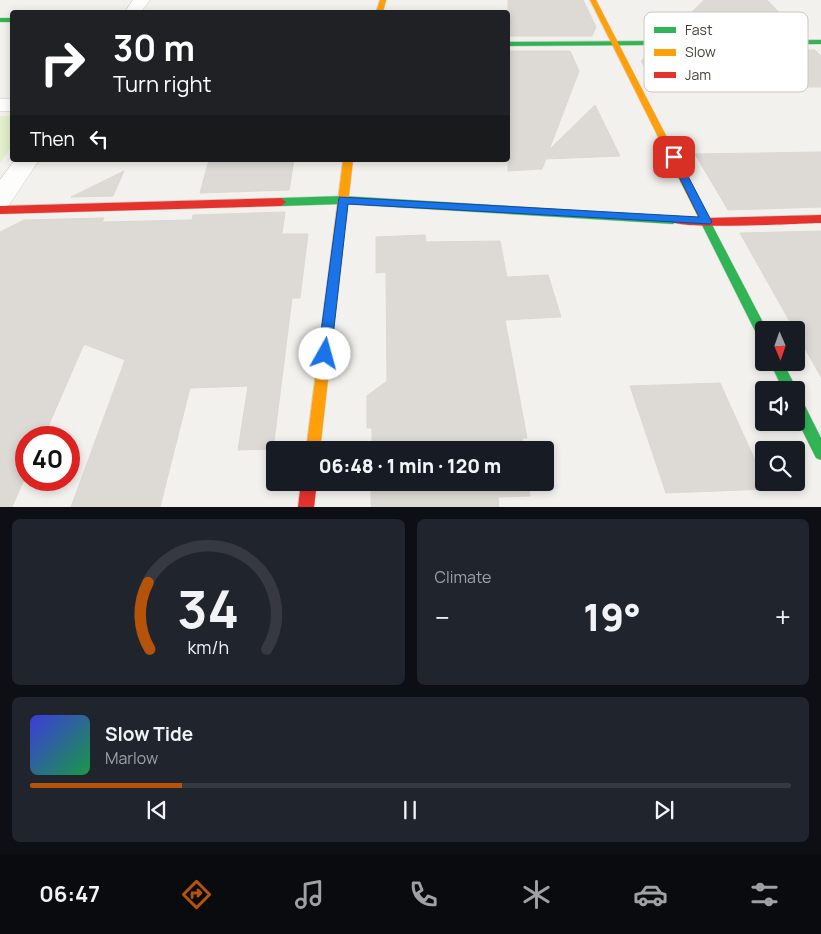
<!DOCTYPE html>
<meta charset="utf-8">
<style>
:root{--surface:#171b24;--page:#20242c;--text:#f1f3f6;--muted:#9ea1a6;--line:#363941;--accent:#b45309}
body{margin:0;font-family:Manrope,sans-serif;background:var(--page);color:var(--text);height:100vh;display:flex;flex-direction:column;font-size:19px;white-space:nowrap}
*{box-sizing:border-box;margin:0}
p{font-size:16px;color:var(--muted)}
.icon{flex:none;width:28px;height:28px;fill:none;stroke:currentColor;stroke-width:2;stroke-linecap:round;stroke-linejoin:round}
.map{position:relative;height:507px;overflow:hidden}
.drawer{display:flex;flex-direction:column;gap:12px;padding:12px;background:#0d0f14;flex:1}
.drawer>*{flex:none}
.hud{position:absolute;left:10px;top:10px;width:500px;height:152px;border-radius:5px;box-shadow:0 2px 8px #0003;background:#202124;color:#fff;overflow:hidden}
.needle{width:32px;rotate:178deg}
.tools{position:absolute;left:755px;top:321px;display:grid;gap:10px}
.tools a{display:grid;place-items:center;width:50px;height:50px;border-radius:5px;background:var(--surface);box-shadow:0 2px 8px #0003;font-size:25px}
.speed{position:absolute;left:15px;top:426px;display:flex;gap:10px;font-size:25px;font-weight:700;text-align:center}
.speed>*{display:grid;place-content:center;width:65px;height:65px;border-radius:50%;background:var(--surface);box-shadow:0 2px 8px #0003;line-height:1}
.speed .limit{border:8px solid #d22;background:#fff;color:#111}
.pin{position:absolute;display:grid;place-items:center;width:42px;height:42px;color:#fff;margin:-21px;border-radius:10px;box-shadow:0 2px 8px #0006}
.me{position:absolute;width:55px;margin:-28px;rotate:7deg;stroke-linejoin:round;filter:drop-shadow(0 0 4px #0008)}
.turn{display:flex;align-items:center;gap:18px;height:105px;padding:0 20px;font-size:22px}
.turn .icon{width:65px;height:65px;stroke-width:2.5}
.turn b{display:block;font-size:35px;line-height:42px}
.then{display:flex;align-items:center;height:48px;padding:0 20px;background:#0003;gap:10px;font-size:19px}
.big{font-size:38px;font-weight:800;line-height:1.1}
.drawer .tile{flex:1;display:flex;flex-direction:column;justify-content:center;gap:8px;min-width:0;padding:0 18px;border-radius:8px;background:var(--page)}
.drawer .dial{align-items:center;gap:0}
.dial svg{height:130px;overflow:visible;fill:none;stroke:var(--line);stroke-width:7;stroke-linecap:round;text-anchor:middle}
.dial text{fill:var(--text);stroke:none}
.song{display:flex;align-items:center;gap:15px}
.cover{width:60px;height:60px;border-radius:8px;background:linear-gradient(135deg,hsl(240 70% 55%),hsl(140 70% 35%))}
.played{height:5px;border-radius:2px;background:linear-gradient(90deg,var(--accent) 20%,var(--line) 20%)}
.keys{display:flex;justify-content:space-around;direction:ltr}
.heat{display:flex;justify-content:space-between;align-items:center;font-size:28px;direction:ltr}
.drawer .tiles{flex:1;display:grid;gap:12px;grid-template-columns:1fr 1fr}
.tile:last-child{grid-column:span 2}
.trip{position:absolute;left:266px;top:441px;width:288px;height:50px;border-radius:5px;background:var(--surface);box-shadow:0 2px 8px #0003;font-weight:800;line-height:50px;text-align:center}
.tabs{display:flex;height:80px;justify-content:space-around;align-items:center;background:#090b0e;color:var(--muted)}
.tabs .icon{width:35px;height:35px}
.tabs .on{color:var(--accent)}
.tabs b{font-size:22px;color:var(--text)}
.map>svg:first-child{display:block}
</style>
<div class="map">
<svg width="821" height="507" viewBox="0 0 821 507">
<rect width="100%" height="100%" fill="#f3f1ed"/>
<path fill="#e3efcb" d="M0 116H12V146L0 163Z"/>
<g fill="#dddad5" stroke="#dcd8d2">
<path d="M508 0H583L596 27 592 36H508Z"/>
<path d="M704 0H767L800 34 667 36Z"/>
<path d="M815 50 821 56V87H656L641 61 652 51Z"/>
<path d="M508 51H570L579 71 549 150 595 105 620 156 546 159 542 169 508 171Z"/>
<path d="M821 152V207L728 210 695 154Z"/>
<path d="M209 160H294L289 190 200 193Z"/>
<path d="M124 171 113 196 71 197Z"/>
<path d="M285 212 282 234H308L300 298H292L273 449 238 450 248 386 190 388 160 507H71L125 360 84 344 43 438H26V475L12 507H0V232L24 220 104 218 102 222 192 220 193 215Z"/>
<path d="M821 231V377L740 233Z"/>
<path d="M425 235 426 242 500 241 507 277 548 275 561 317 505 320 527 438H522L524 450H372V428H367V396L387 381 386 272 376 273V237Z"/>
<path d="M720 383 768 489 666 493 630 386Z"/>
<path d="M371 482H528L530 496 498 497 499 507H371Z"/>
</g>
<g fill="none" stroke-linecap="round" stroke-linejoin="round">
<defs>
<g id="street">
<path d="M133 0H150L141 12H125Z"/>
<rect x="0" y="99" width="12" height="12"/>
<path d="M15 160H39L9 205 0 208V180Z"/>
</g>
<g id="fast">
<rect x="0" y="18" width="12" height="4"/>
<path d="M821 40V44L508 46V42Z"/>
<path d="M343 196 673 216 678 220 673 224 343 204 281 206 276 202 281 198Z"/>
<path d="M704 215 709 219 767 330H764V343L760 341 699 219Z"/>
<path d="M770 362H783L797 390 796 391 783 390Z"/>
<path d="M796 396 801 398 821 438V460L816 458 796 418Z"/>
</g>
<g id="slow">
<path d="M380 0H386L383 12H376Z"/>
<path d="M590 0H596L709 219 708 222H700L699 219Z"/>
<path d="M343 160H353L320 450H306Z"/>
</g>
<g id="jam">
<path d="M281 198 286 202 281 206 0 214V206Z"/>
<path d="M821 215V223C800 223 676 231 668 220L673 216 707 218Z"/>
<path d="M301 482H317L314 507H298Z"/>
</g>
</defs>
<use href="#street" stroke="#d1cfca" stroke-width="1"/>
<use href="#fast" stroke="#d3cec3" stroke-width="1"/>
<use href="#slow" stroke="#d3cec3" stroke-width="1"/>
<use href="#jam" stroke="#d3cec3" stroke-width="1"/>
<use href="#street" fill="#fdfdfc" fill-rule="evenodd"/>
<use href="#fast" fill="#30b455" fill-rule="evenodd"/>
<use href="#slow" fill="#ff9f0a" fill-rule="evenodd"/>
<use href="#jam" fill="#e5322d" fill-rule="evenodd"/>
</g>
<path fill="#1a73e8" stroke="#114b97" d="M670 154H677L678 157 712 222 710 224 348 204 331 354 329 358 325 360 320 358 318 354 339 197 699 217 669 157Z"/>
<rect x="644" y="12" width="164" height="80" rx="8" fill="#fff" stroke="#c9c6c3" stroke-width="1"/>
<rect x="654" y="27" width="22" height="6" fill="#30b455"/>
<rect x="654" y="49" width="22" height="7" fill="#ff9f0a"/>
<rect x="654" y="72" width="22" height="6" fill="#e5322d"/>
<g font-size="14" fill="#4b4237">
<text x="685" y="35">Fast</text>
<text x="685" y="57">Slow</text>
<text x="685" y="80">Jam</text>
</g>
</svg>
<div class="tools">
<a><svg class="needle" viewBox="-14 -14 28 28"><path d="M0-13l5 13h-10z" fill="#e53935"/><path d="M0 13l5-13h-10z" fill="#9ea1a6"/></svg></a>
<a><svg class="icon" aria-label="sound" viewBox="0 0 24 24"><path d="M4 9h4l5-4v14l-5-4H4zM17 9q2 3 0 6"/></svg></a>
<a><svg class="icon" aria-label="search" viewBox="0 0 24 24"><circle cx="10" cy="10" r="6"/><path d="M15 15l6 6"/></svg></a>
</div>
<div class="speed"><div class="limit">40</div></div>
<div class="pin" style="left:674px;top:157px;background:#d93025"><svg class="icon" aria-label="arrive" viewBox="0 0 24 24"><path d="M6 21V4h12l-3 4 3 4H6"/></svg></div>
<svg class="me" style="left:325px;top:354px" viewBox="-20 -20 40 40"><circle r="19" fill="#fff"/><path d="M0-13L10 11 0 6-10 11z" fill="#1a73e8"/></svg>
<div class="trip">06:48 · 1 min · 120 m</div>
<div class="hud">
<div class="turn"><svg class="icon" aria-label="right" viewBox="0 0 24 24"><path d="M7 20v-9h11M14 6l5 5-5 5"/></svg><div><b>30 m</b>Turn right</div></div>
<div class="then">Then<svg class="icon" aria-label="left" viewBox="0 0 24 24"><path d="M17 20v-9H6M10 6l-5 5 5 5"/></svg></div>
</div>
</div>
<section class="drawer">
<div class="tiles">
<div class="tile dial"><svg viewBox="0 0 100 80">
<path d="M14 69A42 42 0 1 1 86 69"/>
<path d="M14 69A42 42 0 0 1 13 28" stroke="#b45309"/>
<text x="50" y="56" font-size="32" font-weight="700">34</text>
<text x="50" y="72" font-size="11">km/h</text>
</svg></div>
<div class="tile"><p>Climate</p>
<div class="heat"><a>−</a><b class="big">19°</b><a>+</a></div>
</div>
<div class="tile">
<div class="song"><i class="cover"></i><div><b>Slow Tide</b><p>Marlow</p></div></div>
<div class="played"></div>
<div class="keys"><svg class="icon" aria-label="previous" viewBox="0 0 24 24"><path d="M18 5L8 12l10 7zM5 5v14"/></svg><svg class="icon" aria-label="pause" viewBox="0 0 24 24"><path d="M8 5v14M16 5v14"/></svg><svg class="icon" aria-label="next" viewBox="0 0 24 24"><path d="M6 5l10 7-10 7zM19 5v14"/></svg></div>
</div>
</div>
</section>
<nav class="tabs">
<b>06:47</b>
<svg class="icon on" aria-label="directions" viewBox="0 0 24 24"><path d="M12 3l9 9-9 9-9-9zM9 14v-3h6M13 9l2 2-2 2"/></svg>
<svg class="icon" aria-label="music" viewBox="0 0 24 24"><path d="M9 18V5l10-2v13"/><circle cx="6" cy="18" r="3"/><circle cx="16" cy="16" r="3"/></svg>
<svg class="icon" aria-label="phone" viewBox="0 0 24 24"><path d="M5 4h4l2 5-3 2q2 4 5 5l2-3 5 2v4C11 20 4 13 5 4z"/></svg>
<svg class="icon" aria-label="climate" viewBox="0 0 24 24"><path d="M12 3v18M4 7l16 10M4 17L20 7"/></svg>
<svg class="icon" aria-label="car" viewBox="0 0 24 24"><path d="M5 17H2v-5l4-1 3-4h7l3 4 3 1v5h-3M9 17h6M6 11h13"/><circle cx="7" cy="17" r="2"/><circle cx="17" cy="17" r="2"/></svg>
<svg class="icon" aria-label="filters" viewBox="0 0 24 24"><path d="M4 7h16M4 17h16"/><circle cx="9" cy="7" r="2"/><circle cx="15" cy="17" r="2"/></svg>
</nav>
